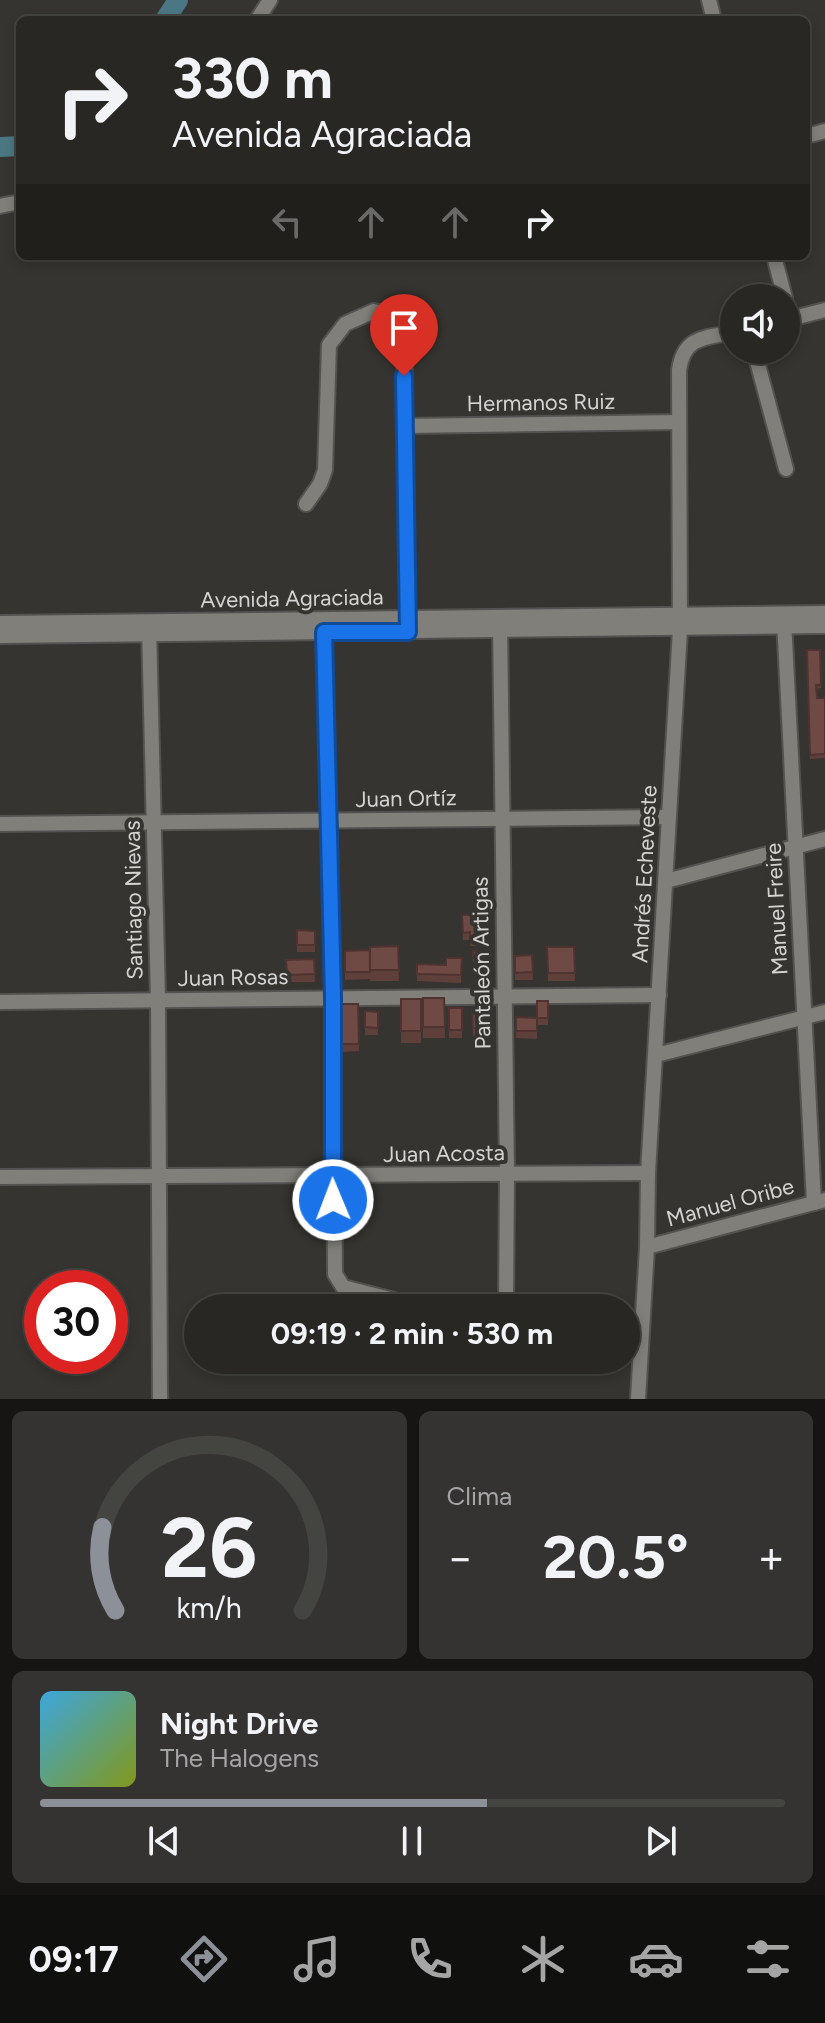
<!DOCTYPE html>
<html lang="es">
<meta charset="utf-8">
<style>
:root{--surface:#282724;--page:#343331;--text:#f1f3f6;--muted:#a5a5a6;--line:#444441;--accent:#8c9099}
body{margin:0;font-family:Figtree,sans-serif;background:var(--page);color:var(--text);height:100vh;display:flex;flex-direction:column;font-size:30px;white-space:nowrap}
*{box-sizing:border-box;margin:0}
p{font-size:26px;color:var(--muted)}
.icon{flex:none;width:44px;height:44px;fill:none;stroke:currentColor;stroke-width:2;stroke-linecap:round;stroke-linejoin:round}
.map{position:relative;height:1399px;overflow:hidden}
.sheet{display:flex;flex-direction:column;gap:12px;padding:12px;background:#161514;flex:1}
.sheet>*{flex:none}
.banner{position:absolute;left:16px;top:16px;width:794px;height:244px;border-radius:12px;box-shadow:0 4px 12px #0003,0 0 0 2px var(--line);background:#282724;color:var(--text);overflow:hidden}
.buttons{position:absolute;left:720px;top:284px;display:grid;gap:16px}
.buttons a{display:grid;place-items:center;width:80px;height:80px;border-radius:50%;background:var(--surface);box-shadow:0 4px 12px #0003,0 0 0 2px var(--line);font-size:40px}
.speed{position:absolute;left:24px;top:1270px;display:flex;gap:16px;font-size:40px;font-weight:700;text-align:center}
.speed>*{display:grid;place-content:center;width:104px;height:104px;border-radius:50%;background:var(--surface);box-shadow:0 4px 12px #0003,0 0 0 2px var(--line);line-height:1}
.speed .limit{border:12px solid #d22;background:#fff;color:#111}
.pin{position:absolute;display:grid;place-items:center;width:68px;height:68px;color:#fff;margin:-82px -34px;border-radius:50% 50% 50% 0;rotate:-45deg;box-shadow:0 0 8px #0007}
.pin .icon{rotate:45deg}
.me{position:absolute;width:88px;margin:-44px;rotate:359deg;stroke-linejoin:round;filter:drop-shadow(0 0 6px #0008)}
.turn{display:flex;align-items:center;gap:28px;height:168px;padding:0 24px;font-size:36px}
.turn .icon{width:104px;height:104px;stroke-width:2.5}
.turn b{display:block;font-size:56px;line-height:68px}
.lanes{display:flex;align-items:center;height:76px;padding:0 24px;background:#0003;justify-content:center;gap:40px;direction:ltr}
.lanes .off{opacity:.35}
.big{font-size:60px;font-weight:700;line-height:1.1}
.sheet .tile{flex:1;display:flex;flex-direction:column;justify-content:center;gap:12px;min-width:0;padding:0 28px;border-radius:12px;background:var(--page)}
.sheet .dial{align-items:center;gap:0}
.dial svg{height:208px;overflow:visible;fill:none;stroke:var(--line);stroke-width:7;stroke-linecap:round;text-anchor:middle}
.dial text{fill:var(--text);stroke:none}
.song{display:flex;align-items:center;gap:24px}
.cover{width:96px;height:96px;border-radius:12px;background:linear-gradient(135deg,hsl(200 70% 55%),hsl(70 70% 35%))}
.played{height:8px;border-radius:4px;background:linear-gradient(90deg,var(--accent) 60%,var(--line) 60%)}
.keys{display:flex;justify-content:space-around;direction:ltr}
.heat{display:flex;justify-content:space-between;align-items:center;font-size:44px;direction:ltr}
.sheet .tiles{flex:1;display:grid;gap:12px;grid-template-columns:1fr 1fr}
.tile:last-child{grid-column:span 2}
.trip{position:absolute;left:184px;top:1294px;width:456px;height:80px;border-radius:40px;background:var(--surface);box-shadow:0 4px 12px #0003,0 0 0 2px var(--line);font-weight:700;line-height:80px;text-align:center}
.tabs{display:flex;height:128px;justify-content:space-around;align-items:center;background:#10100e;color:var(--muted)}
.tabs .icon{width:56px;height:56px}
.tabs .selected{color:var(--accent)}
.tabs b{font-size:36px;color:var(--text)}
.map>svg:first-child{display:block}
</style>
<div class="map">
<svg width="825" height="1399" viewBox="0 0 825 1399">
<rect width="100%" height="100%" fill="#353430"/>
<g fill="none" stroke-linecap="round" stroke-linejoin="round">
<g stroke="#4a7783" stroke-width="20">
<path d="M165 20 178 0"/>
<path d="M0 147 20 146"/>
</g>
<defs>
<g id="minor">
<path d="M709 0 714 20"/>
<path d="M257 20 270 0"/>
<path d="M806 136 825 131"/>
<path d="M0 206 20 202"/>
<path d="M774 256 785 298"/>
<path d="M786 320 825 310"/>
<path d="M754 350 786 469"/>
<path d="M404 426 679 422"/>
<path d="M306 504 320 484 325 470 329 345 345 324 374 311 386 314 404 327 408 627"/>
<path d="M784 620 814 1203"/>
<path d="M500 621 507 1174 506 1308"/>
<path d="M0 623 825 613"/>
<path d="M324 623 333 997 335 1274 343 1287 425 1308"/>
<path d="M149 626 158 1000 160 1399"/>
<path d="M0 636 825 626"/>
<path d="M0 824 668 817"/>
<path d="M666 881 825 839"/>
<path d="M0 1002 659 995"/>
<path d="M656 1055 825 1012"/>
<path d="M0 1177 648 1173"/>
<path d="M647 1247 825 1200"/>
<path d="M638 1399 647 1247 648 1173 680 629 679 370C684 336 705 338 734 332"/>
</g>
</defs>
<use href="#minor" stroke="#535250" stroke-width="18"/>
<use href="#minor" stroke="#807f7a" stroke-width="14"/>
</g>
<g fill="#5f3f3a">
<path d="M807 650H820L821 688 816 689 817 698H825V758L810 759Z"/>
<path d="M462 915H486L487 946H470V940H463Z"/>
<path d="M297 930 315 931V952H297Z"/>
<path d="M398 946 399 981H370V979L345 980V951L370 950Z"/>
<path d="M547 947H574L575 981H548Z"/>
<rect x="473" y="951" width="15" height="11"/>
<path d="M532 955 533 980H515V956Z"/>
<path d="M462 958 461 983 417 981V964L446 965Z"/>
<path d="M314 959 315 982H287L286 960Z"/>
<path d="M423 998H444L445 1038H423Z"/>
<rect x="401" y="999" width="20" height="44"/>
<path d="M548 1001V1025H537V1039L516 1038V1017L537 1018Z"/>
<path d="M341 1004H358L359 1051 342 1052Z"/>
<rect x="449" y="1008" width="13" height="30"/>
<path d="M488 1008V1035L473 1036 472 1009Z"/>
<path d="M365 1011 378 1012V1035H365Z"/>
</g>
<g fill="#6f4944" stroke="#4e3330" stroke-width="2">
<path d="M807 650H820L821 685H816L817 698H825V754L810 755Z"/>
<path d="M462 915H486L487 938H470V932L463 933Z"/>
<path d="M297 930 315 931V945H297Z"/>
<path d="M398 946 399 970H370V947Z"/>
<path d="M547 947H574L575 973H548Z"/>
<path d="M370 950V972H345V951Z"/>
<rect x="473" y="951" width="15" height="7"/>
<path d="M532 955 533 972 515 973V956Z"/>
<path d="M446 958H462L461 975 417 974V964L446 965Z"/>
<path d="M314 959 315 974 287 975 286 960Z"/>
<path d="M423 998H444L445 1027H423Z"/>
<rect x="401" y="999" width="20" height="32"/>
<rect x="537" y="1001" width="11" height="17"/>
<path d="M341 1004H358L359 1044H342Z"/>
<rect x="449" y="1008" width="13" height="22"/>
<path d="M488 1008V1028H473L472 1009Z"/>
<path d="M365 1011 378 1012V1028L365 1027Z"/>
<path d="M516 1017 537 1018V1031H516Z"/>
</g>
<g fill="none" stroke-linecap="round" stroke-linejoin="round">
<defs>
<path id="route" d="M333 1200V997L324 632H408L404 376"/>
</defs>
<use href="#route" stroke="#114b97" stroke-width="20"/>
<use href="#route" stroke="#1a73e8" stroke-width="14"/>
</g>
<g text-anchor="middle" stroke-width="8" stroke-linejoin="round" paint-order="stroke">
<g font-size="22" fill="#d4d3d1" stroke="#353430">
<text transform="translate(541 402) rotate(-1)" y="8">Hermanos Ruiz</text>
<text transform="translate(292 598) rotate(-1)" y="8">Avenida Agraciada</text>
<text transform="translate(406 798) rotate(-1)" y="8">Juan Ortíz</text>
<text transform="translate(644 874) rotate(-87)" y="8">Andrés Echeveste</text>
<text transform="translate(133 900) rotate(-91)" y="8">Santiago Nievas</text>
<text transform="translate(776 909) rotate(-93)" y="8">Manuel Freire</text>
<text transform="translate(481 963) rotate(-91)" y="8">Pantaleón Artigas</text>
<text transform="translate(233 977) rotate(-1)" y="8">Juan Rosas</text>
<text transform="translate(444 1153) rotate(-1)" y="8">Juan Acosta</text>
<text transform="translate(730 1202) rotate(-15)" y="8">Manuel Oribe</text>
</g>
</g>
</svg>
<div class="buttons">
<a><svg class="icon" aria-label="sound" viewBox="0 0 24 24"><path d="M4 9h4l5-4v14l-5-4H4zM17 9q2 3 0 6"/></svg></a>
</div>
<div class="speed"><div class="limit">30</div></div>
<div class="pin" style="left:404px;top:376px;background:#d93025"><svg class="icon" aria-label="arrive" viewBox="0 0 24 24"><path d="M6 21V4h12l-3 4 3 4H6"/></svg></div>
<svg class="me" style="left:333px;top:1200px" viewBox="-20 -20 40 40"><circle r="17" fill="#1a73e8" stroke="#fff" stroke-width="3"/><path d="M0-11L8 9 0 5-8 9z" fill="#fff"/></svg>
<div class="trip">09:19 · 2 min · 530 m</div>
<div class="banner">
<div class="turn"><svg class="icon" aria-label="right" viewBox="0 0 24 24"><path d="M7 20v-9h11M14 6l5 5-5 5"/></svg><div><b>330 m</b>Avenida Agraciada</div></div>
<div class="lanes"><svg class="icon off" aria-label="left" viewBox="0 0 24 24"><path d="M17 20v-9H6M10 6l-5 5 5 5"/></svg><svg class="icon off" aria-label="ahead" viewBox="0 0 24 24"><path d="M12 20V5M6 11l6-6 6 6"/></svg><svg class="icon off" aria-label="ahead" viewBox="0 0 24 24"><path d="M12 20V5M6 11l6-6 6 6"/></svg><svg class="icon" aria-label="right" viewBox="0 0 24 24"><path d="M7 20v-9h11M14 6l5 5-5 5"/></svg></div>
</div>
</div>
<section class="sheet">
<div class="tiles">
<div class="tile dial"><svg viewBox="0 0 100 80">
<path d="M14 69A42 42 0 1 1 86 69"/>
<path d="M14 69A42 42 0 0 1 9 37" stroke="#8c9099"/>
<text x="50" y="56" font-size="32" font-weight="700">26</text>
<text x="50" y="72" font-size="11">km/h</text>
</svg></div>
<div class="tile"><p>Clima</p>
<div class="heat"><a>−</a><b class="big">20.5°</b><a>+</a></div>
</div>
<div class="tile">
<div class="song"><i class="cover"></i><div><b>Night Drive</b><p>The Halogens</p></div></div>
<div class="played"></div>
<div class="keys"><svg class="icon" aria-label="previous" viewBox="0 0 24 24"><path d="M18 5L8 12l10 7zM5 5v14"/></svg><svg class="icon" aria-label="pause" viewBox="0 0 24 24"><path d="M8 5v14M16 5v14"/></svg><svg class="icon" aria-label="next" viewBox="0 0 24 24"><path d="M6 5l10 7-10 7zM19 5v14"/></svg></div>
</div>
</div>
</section>
<nav class="tabs">
<b>09:17</b>
<svg class="icon selected" aria-label="directions" viewBox="0 0 24 24"><path d="M12 3l9 9-9 9-9-9zM9 14v-3h6M13 9l2 2-2 2"/></svg>
<svg class="icon" aria-label="music" viewBox="0 0 24 24"><path d="M9 18V5l10-2v13"/><circle cx="6" cy="18" r="3"/><circle cx="16" cy="16" r="3"/></svg>
<svg class="icon" aria-label="phone" viewBox="0 0 24 24"><path d="M5 4h4l2 5-3 2q2 4 5 5l2-3 5 2v4C11 20 4 13 5 4z"/></svg>
<svg class="icon" aria-label="climate" viewBox="0 0 24 24"><path d="M12 3v18M4 7l16 10M4 17L20 7"/></svg>
<svg class="icon" aria-label="car" viewBox="0 0 24 24"><path d="M5 17H2v-5l4-1 3-4h7l3 4 3 1v5h-3M9 17h6M6 11h13"/><circle cx="7" cy="17" r="2"/><circle cx="17" cy="17" r="2"/></svg>
<svg class="icon" aria-label="filters" viewBox="0 0 24 24"><path d="M4 7h16M4 17h16"/><circle cx="9" cy="7" r="2"/><circle cx="15" cy="17" r="2"/></svg>
</nav>
